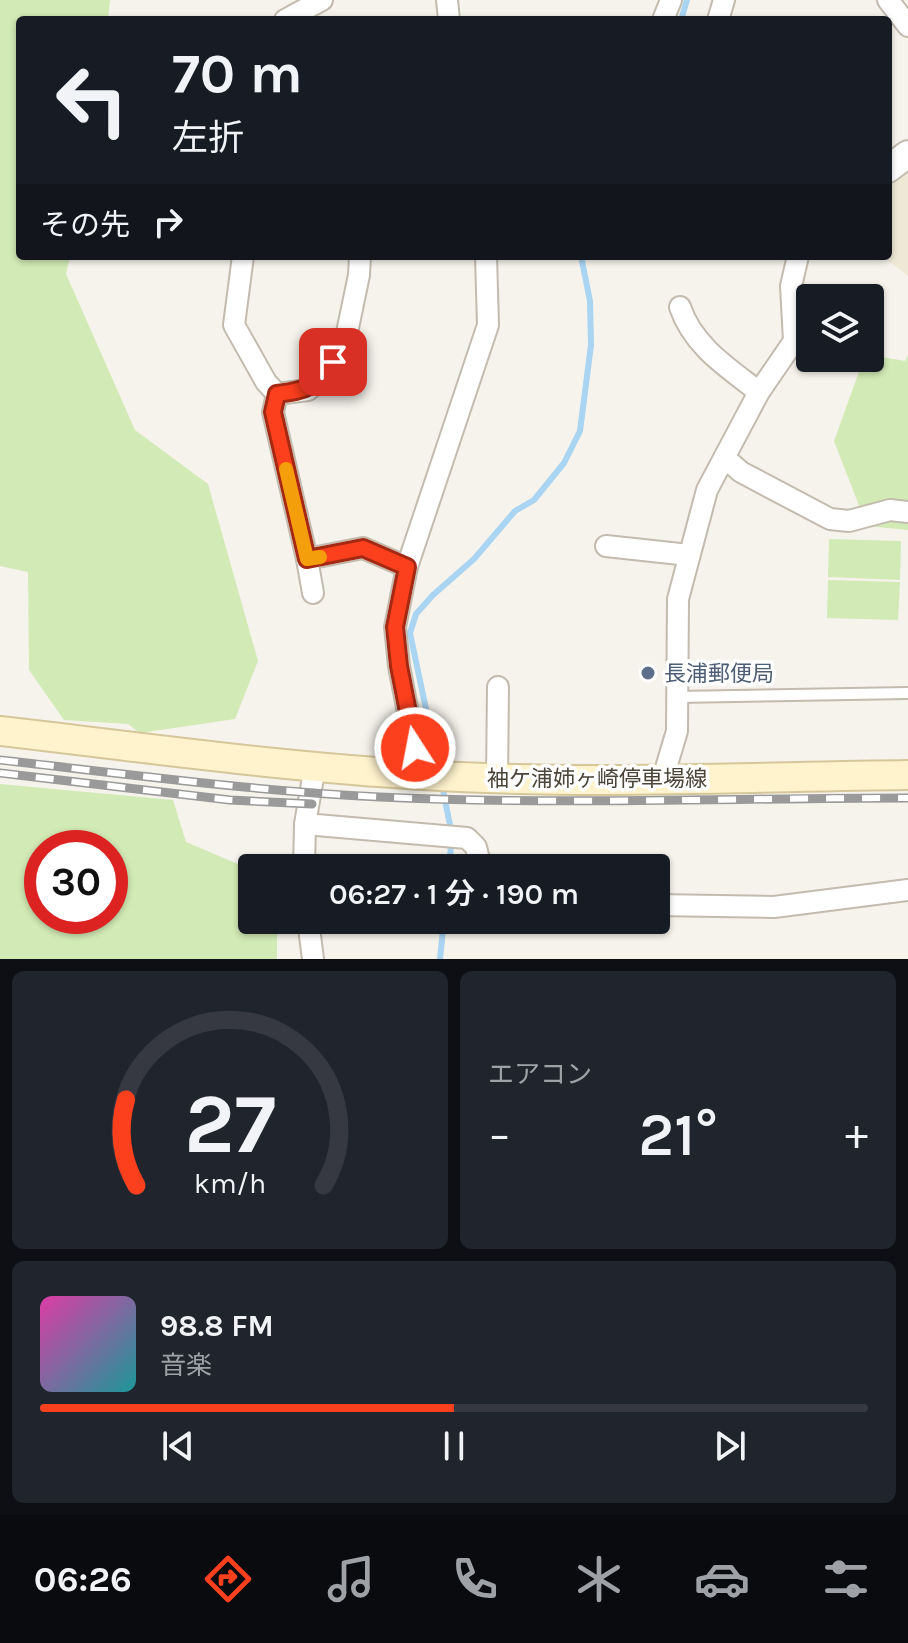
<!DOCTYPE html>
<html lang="ja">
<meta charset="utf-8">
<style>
:root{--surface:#171b24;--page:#20242c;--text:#f1f3f6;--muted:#9ea1a6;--line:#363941;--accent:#fc3f1d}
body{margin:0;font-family:Karla,"Noto Sans JP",sans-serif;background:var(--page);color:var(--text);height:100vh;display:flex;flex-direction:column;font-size:30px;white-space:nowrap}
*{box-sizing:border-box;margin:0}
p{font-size:26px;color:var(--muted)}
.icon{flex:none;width:44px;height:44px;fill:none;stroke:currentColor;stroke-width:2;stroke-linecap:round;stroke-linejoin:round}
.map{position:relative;height:959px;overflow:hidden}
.drawer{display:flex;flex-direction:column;gap:12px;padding:12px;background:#0d0f14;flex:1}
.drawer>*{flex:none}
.banner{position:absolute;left:16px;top:16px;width:876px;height:244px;border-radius:8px;box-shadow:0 2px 6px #0004;background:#171b24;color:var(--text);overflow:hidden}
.fabs{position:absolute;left:796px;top:284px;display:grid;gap:16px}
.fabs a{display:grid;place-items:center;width:88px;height:88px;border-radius:8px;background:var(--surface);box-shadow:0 2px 6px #0004;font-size:40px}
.speed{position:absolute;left:24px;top:830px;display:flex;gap:16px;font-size:40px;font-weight:700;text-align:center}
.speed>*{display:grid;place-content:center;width:104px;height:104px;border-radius:50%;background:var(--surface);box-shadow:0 2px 6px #0004;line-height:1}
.speed .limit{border:12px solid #d22;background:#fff;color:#111}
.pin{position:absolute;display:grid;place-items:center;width:68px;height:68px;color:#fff;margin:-34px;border-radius:16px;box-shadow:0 4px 12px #0006}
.me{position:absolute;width:88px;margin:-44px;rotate:349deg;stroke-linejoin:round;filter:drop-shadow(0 0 6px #0008)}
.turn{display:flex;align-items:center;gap:28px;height:168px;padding:0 24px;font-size:36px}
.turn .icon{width:104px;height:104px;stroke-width:2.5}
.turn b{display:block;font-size:56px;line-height:68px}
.then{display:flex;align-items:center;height:76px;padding:0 24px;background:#0003;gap:16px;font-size:30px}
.big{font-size:60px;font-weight:600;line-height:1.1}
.drawer .card{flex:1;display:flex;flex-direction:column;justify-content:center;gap:12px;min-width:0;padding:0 28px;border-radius:12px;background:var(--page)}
.drawer .dial{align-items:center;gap:0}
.dial svg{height:208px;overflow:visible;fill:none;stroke:var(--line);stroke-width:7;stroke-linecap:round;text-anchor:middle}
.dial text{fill:var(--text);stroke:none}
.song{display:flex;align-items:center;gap:24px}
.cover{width:96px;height:96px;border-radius:12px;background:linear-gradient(135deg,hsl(320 70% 55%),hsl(180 70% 35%))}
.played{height:8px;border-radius:4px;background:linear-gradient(90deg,var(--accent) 50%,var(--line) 50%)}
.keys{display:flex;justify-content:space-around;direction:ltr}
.heat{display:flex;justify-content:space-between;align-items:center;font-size:44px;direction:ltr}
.drawer .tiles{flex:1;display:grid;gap:12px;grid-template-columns:1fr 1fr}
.card:last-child{grid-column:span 2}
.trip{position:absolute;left:238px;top:854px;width:432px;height:80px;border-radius:8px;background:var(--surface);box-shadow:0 2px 6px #0004;font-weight:600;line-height:80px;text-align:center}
.menu{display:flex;height:128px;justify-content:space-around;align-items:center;background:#090b0e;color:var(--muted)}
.menu .icon{width:56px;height:56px}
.menu .selected{color:var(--accent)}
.menu b{font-size:36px;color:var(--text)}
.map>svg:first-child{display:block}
</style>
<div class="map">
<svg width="908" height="959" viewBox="0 0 908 959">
<rect width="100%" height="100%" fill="#f6f3ec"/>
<path fill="#efe8d6" d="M908 168V276L882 256H888V182Z"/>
<g fill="#d2eab5" fill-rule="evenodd">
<path d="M0 0H110L108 20H20V256H70L66 274 135 430 208 484 258 661 235 719 140 733 128 724 64 720 29 670 28 572 0 566Z"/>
<path d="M870 355 905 361 908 355V530L867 526 834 441 864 358H870Z"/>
<path d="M829 539 901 541 900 580 828 577Z"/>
<path d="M828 580 900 582 898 620 827 618Z"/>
<path d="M0 784 173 800 186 842 252 870V920H277V959H0ZM110 848V916H42V848Z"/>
</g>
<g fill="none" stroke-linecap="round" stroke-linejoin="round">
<g stroke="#a9d4f2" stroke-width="6">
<path d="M681 20 687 0"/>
<path d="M438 766 410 633 416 614 433 595 474 559 515 511 534 500 564 463 580 431 591 345 590 301 581 256"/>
<path d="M442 785 452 835 449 868"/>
<path d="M440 959 444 920"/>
</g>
<defs>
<path id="service" d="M677 697 908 693"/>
<g id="minor">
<path d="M447 0 449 20"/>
<path d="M888 0 908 26"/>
<path d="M285 20 322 0"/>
<path d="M663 20 671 0"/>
<path d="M718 20 724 0"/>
<path d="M243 256 234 325 266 382 277 394"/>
<path d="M680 307C693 346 728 368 759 392"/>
<path d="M277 394 273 412 307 559 313 593"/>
<path d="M277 394 308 390 323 377 344 347 359 275 360 256"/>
<path d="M725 458 741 472 830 519 849 521 890 510 908 512"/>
<path d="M606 546 689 555"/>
<path d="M307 559 363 548 407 567"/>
<path d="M420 775 399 666 395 627 407 567 488 325 486 256"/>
<path d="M663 778 677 731 678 599 707 490 759 392 794 341 791 286 798 256"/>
<path d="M497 779 498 687"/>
<path d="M305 824 467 838 476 847 481 868"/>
<path d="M304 868 305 824 315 766"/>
<path d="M656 905 774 907 908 890"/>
<path d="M308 920 313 959"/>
</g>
<path id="tertiary" d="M888 169 908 154"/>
<path id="secondary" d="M0 731C140 747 281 767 423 775 584 785 747 777 908 775"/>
</defs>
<use href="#service" stroke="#c2bbae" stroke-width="14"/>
<use href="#minor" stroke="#c2bbae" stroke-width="24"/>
<use href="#tertiary" stroke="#c2bbae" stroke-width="30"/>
<use href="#secondary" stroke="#d6c79b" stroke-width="32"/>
<use href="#service" stroke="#fff" stroke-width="10"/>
<use href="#minor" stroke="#fff" stroke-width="20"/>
<use href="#tertiary" stroke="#fff" stroke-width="26"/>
<use href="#secondary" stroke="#fff3cd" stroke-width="28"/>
<defs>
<g id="rail">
<path d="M0 760C127 774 253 791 380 797 556 805 732 798 908 798"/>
<path d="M0 773 230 800 312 804"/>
</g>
</defs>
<use href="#rail" stroke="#9a9a9a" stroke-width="9"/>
<use href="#rail" stroke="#fff" stroke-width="6" stroke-dasharray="18" stroke-linecap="butt"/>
</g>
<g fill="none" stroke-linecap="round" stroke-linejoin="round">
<defs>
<path id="route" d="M333 362C315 388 307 390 277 394L273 412 307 559 363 548 407 567 395 627 399 666 415 748"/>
</defs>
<use href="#route" stroke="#a42913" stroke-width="20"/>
<use href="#route" stroke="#fc3f1d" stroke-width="14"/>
<path stroke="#f59e0b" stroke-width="14" d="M286 469 307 559 320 557"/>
</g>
<circle fill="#5c6f8a" stroke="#fff" stroke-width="3" cx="648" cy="673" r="8"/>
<g text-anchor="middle" stroke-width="7" stroke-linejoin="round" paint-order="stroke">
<g font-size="22" fill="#4e5e75" stroke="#fff" text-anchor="start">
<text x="664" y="681">長浦郵便局</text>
</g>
<g font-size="22" fill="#4b4439" stroke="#fff">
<text x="597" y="786">袖ケ浦姉ヶ崎停車場線</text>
</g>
</g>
</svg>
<div class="fabs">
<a><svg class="icon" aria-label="layers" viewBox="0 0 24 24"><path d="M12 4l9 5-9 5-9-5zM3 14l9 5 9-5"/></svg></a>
</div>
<div class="speed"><div class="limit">30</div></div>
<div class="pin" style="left:333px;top:362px;background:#d93025"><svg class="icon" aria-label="arrive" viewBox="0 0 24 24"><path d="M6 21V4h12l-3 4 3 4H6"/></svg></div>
<svg class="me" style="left:415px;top:748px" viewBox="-20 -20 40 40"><circle r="17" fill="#fc3f1d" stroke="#fff" stroke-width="3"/><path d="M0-11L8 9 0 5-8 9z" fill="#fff"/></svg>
<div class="trip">06:27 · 1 分 · 190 m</div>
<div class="banner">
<div class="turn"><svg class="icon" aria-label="left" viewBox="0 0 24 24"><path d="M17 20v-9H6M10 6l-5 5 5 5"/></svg><div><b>70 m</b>左折</div></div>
<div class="then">その先<svg class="icon" aria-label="right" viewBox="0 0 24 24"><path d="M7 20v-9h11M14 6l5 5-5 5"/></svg></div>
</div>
</div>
<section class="drawer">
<div class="tiles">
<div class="card dial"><svg viewBox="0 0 100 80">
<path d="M14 69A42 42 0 1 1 86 69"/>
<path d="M14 69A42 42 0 0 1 10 36" stroke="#fc3f1d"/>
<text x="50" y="56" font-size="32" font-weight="700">27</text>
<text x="50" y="72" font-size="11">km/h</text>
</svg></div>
<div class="card"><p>エアコン</p>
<div class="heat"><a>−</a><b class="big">21°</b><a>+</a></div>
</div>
<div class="card">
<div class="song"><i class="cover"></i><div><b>98.8 FM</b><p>音楽</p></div></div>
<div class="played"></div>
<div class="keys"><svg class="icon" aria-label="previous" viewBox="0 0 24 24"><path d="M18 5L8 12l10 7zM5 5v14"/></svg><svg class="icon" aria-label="pause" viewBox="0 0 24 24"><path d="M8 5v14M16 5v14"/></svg><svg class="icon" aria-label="next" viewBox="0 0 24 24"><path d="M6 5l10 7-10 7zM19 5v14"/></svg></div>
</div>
</div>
</section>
<nav class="menu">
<b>06:26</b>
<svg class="icon selected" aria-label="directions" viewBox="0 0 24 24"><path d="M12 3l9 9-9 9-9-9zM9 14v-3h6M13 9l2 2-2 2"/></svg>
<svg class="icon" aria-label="music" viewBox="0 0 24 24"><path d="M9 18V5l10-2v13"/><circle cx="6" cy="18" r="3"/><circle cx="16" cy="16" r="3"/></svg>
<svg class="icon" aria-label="phone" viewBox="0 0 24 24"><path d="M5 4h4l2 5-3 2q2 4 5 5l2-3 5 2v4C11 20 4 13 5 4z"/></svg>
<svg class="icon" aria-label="climate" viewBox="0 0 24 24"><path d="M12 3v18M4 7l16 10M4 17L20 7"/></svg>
<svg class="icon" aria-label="car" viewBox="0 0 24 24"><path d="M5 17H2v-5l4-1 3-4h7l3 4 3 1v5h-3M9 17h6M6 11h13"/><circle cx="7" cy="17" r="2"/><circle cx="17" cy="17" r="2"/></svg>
<svg class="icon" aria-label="filters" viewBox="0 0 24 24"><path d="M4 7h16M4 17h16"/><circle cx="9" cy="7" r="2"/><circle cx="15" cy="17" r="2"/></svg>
</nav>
